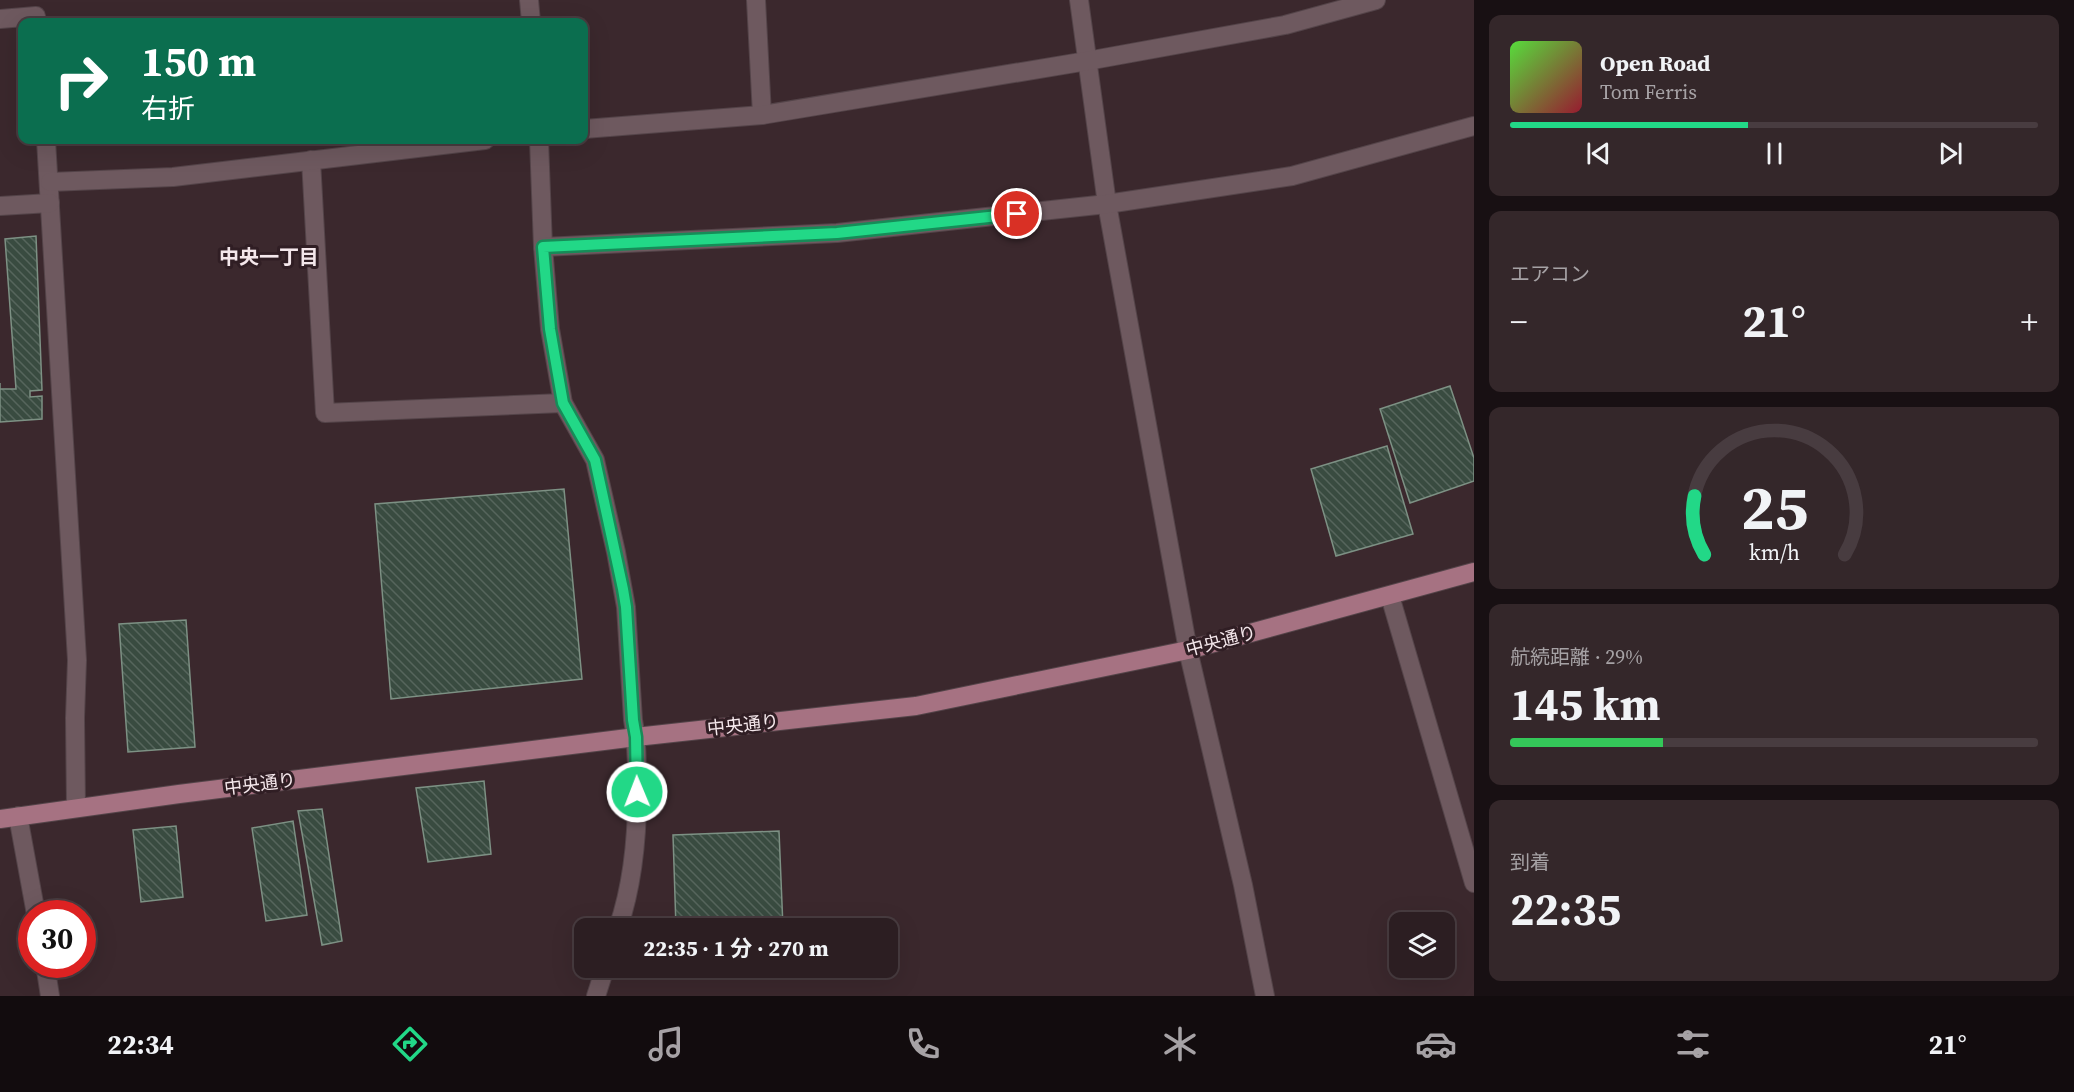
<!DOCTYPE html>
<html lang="ja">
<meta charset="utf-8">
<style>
:root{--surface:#2c1e22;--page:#34272a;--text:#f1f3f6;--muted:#a6a2a5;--line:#483c40;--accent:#22d887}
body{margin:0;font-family:"Source Serif 4","Noto Sans JP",serif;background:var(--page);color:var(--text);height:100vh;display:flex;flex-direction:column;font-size:22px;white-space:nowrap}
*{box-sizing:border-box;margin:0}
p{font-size:20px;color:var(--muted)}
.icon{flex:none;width:33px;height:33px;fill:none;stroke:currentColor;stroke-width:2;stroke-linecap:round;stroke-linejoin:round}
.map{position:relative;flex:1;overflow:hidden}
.panel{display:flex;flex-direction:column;gap:15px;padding:15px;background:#181013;width:600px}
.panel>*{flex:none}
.guide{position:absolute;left:18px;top:18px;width:570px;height:126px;border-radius:12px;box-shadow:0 6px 24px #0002,0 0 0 2px var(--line);background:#0b6e4f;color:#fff;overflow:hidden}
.fabs{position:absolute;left:1389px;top:912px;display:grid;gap:12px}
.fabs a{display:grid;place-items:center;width:66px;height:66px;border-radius:12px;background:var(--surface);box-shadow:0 6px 24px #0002,0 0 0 2px var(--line);font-size:30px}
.speed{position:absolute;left:18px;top:900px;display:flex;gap:12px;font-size:30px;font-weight:700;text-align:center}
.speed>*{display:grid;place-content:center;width:78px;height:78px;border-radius:50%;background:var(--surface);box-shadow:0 6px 24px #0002,0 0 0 2px var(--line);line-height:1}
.speed .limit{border:9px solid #d22;background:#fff;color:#111}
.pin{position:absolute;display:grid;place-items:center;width:51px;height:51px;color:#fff;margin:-26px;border:3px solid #fff;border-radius:50%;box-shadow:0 2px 6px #0007}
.me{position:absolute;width:66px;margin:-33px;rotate:359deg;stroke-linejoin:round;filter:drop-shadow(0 0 4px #0008)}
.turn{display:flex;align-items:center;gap:21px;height:126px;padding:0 24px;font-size:27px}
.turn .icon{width:78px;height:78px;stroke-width:2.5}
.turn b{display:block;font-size:42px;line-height:51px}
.big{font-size:45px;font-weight:700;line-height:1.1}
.panel .widget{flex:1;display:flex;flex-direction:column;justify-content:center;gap:9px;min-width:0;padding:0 21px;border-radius:12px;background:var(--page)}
.panel .dial{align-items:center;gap:0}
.dial svg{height:156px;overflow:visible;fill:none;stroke:var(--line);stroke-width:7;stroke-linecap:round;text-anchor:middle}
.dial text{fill:var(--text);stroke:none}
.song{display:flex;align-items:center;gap:18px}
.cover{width:72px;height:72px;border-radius:9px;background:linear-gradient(135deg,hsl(110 70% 55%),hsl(350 70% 35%))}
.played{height:6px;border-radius:3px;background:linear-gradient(90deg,var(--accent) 45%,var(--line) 45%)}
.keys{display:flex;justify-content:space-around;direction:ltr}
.heat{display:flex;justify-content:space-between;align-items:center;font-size:33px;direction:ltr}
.charge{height:9px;border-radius:4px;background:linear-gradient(90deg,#34c759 29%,var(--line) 0)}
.trip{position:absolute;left:574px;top:918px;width:324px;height:60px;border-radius:12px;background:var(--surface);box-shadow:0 6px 24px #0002,0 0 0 2px var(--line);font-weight:700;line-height:60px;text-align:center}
.tab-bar{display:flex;height:96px;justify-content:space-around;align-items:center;background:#120c0e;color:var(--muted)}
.tab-bar .icon{width:42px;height:42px}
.tab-bar .current{color:var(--accent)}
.tab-bar b{font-size:27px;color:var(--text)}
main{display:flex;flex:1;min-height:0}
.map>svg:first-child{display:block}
</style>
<main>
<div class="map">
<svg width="1474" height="996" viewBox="0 0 1474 996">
<defs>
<pattern id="building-back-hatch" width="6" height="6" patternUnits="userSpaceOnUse" patternTransform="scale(1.5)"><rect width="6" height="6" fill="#394b40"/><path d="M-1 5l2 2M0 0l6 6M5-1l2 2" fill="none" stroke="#56655c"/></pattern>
</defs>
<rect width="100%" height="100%" fill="#3b282d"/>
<g fill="url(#building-back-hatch)" stroke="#7d9184" stroke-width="1.5">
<path d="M36 236 42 390 30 391V397L42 396V419L0 422V383V389H16L5 239Z"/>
<path d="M1450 386 1474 458V481L1410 503 1380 409Z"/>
<path d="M1387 446 1413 534 1336 556 1311 469Z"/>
<path d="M564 489 582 679 391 699 375 504Z"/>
<path d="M186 620 195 747 128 752 119 624Z"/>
<path d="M484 781 491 854 428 862 416 788Z"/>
<path d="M322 809 342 941 322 945 298 811Z"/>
<path d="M293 821 307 915 266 921 252 828Z"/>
<path d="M176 826 183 897 141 902 133 830Z"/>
<path d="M779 831 783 928H676L673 835Z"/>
</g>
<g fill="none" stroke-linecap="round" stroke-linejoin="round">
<defs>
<g id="minor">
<path d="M529 0 531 22"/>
<path d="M756 0 762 115"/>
<path d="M1079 0 1107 204 1188 650 1243 885 1265 996"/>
<path d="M0 19 36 16"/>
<path d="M584 129 762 115 1087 61 1285 25 1376 0"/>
<path d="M46 140 77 660 75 718 76 808"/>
<path d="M539 140 543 247 550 329 563 403 595 460 616 552 626 607 633 720C637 740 637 760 637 780 638 830 634 881 618 928"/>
<path d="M311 160 325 413 563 403"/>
<path d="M50 182 173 177 485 140"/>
<path d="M0 206 50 203"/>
<path d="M543 247 837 233 1107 204 1292 176 1474 126"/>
<path d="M1390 596 1474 883"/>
<path d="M18 816 36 914"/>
<path d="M45 964 50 996"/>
<path d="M596 996 605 968"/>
</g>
<path id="major" d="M0 819 179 794 636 737 916 706 1188 650 1474 572"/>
</defs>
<use href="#minor" stroke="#544449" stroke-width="20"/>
<use href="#major" stroke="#544449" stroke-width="20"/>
<use href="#minor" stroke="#6e595f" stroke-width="18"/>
<use href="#major" stroke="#a67282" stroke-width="18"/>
</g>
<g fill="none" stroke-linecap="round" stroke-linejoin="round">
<defs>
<path id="route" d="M637 792 636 737 633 720 626 607 623 589 595 460 563 403 550 329 543 247 837 233 1017 214"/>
</defs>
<use href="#route" stroke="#168c58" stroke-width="15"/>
<use href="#route" stroke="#22d887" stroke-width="10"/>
</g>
<g text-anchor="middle" stroke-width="6" stroke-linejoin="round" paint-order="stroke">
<g font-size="18" fill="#f4e7eb" stroke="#301e24">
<text transform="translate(1221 641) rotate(-15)" y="6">中央通り</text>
<text transform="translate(743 725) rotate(-6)" y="6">中央通り</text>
<text transform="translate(260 784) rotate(-7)" y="6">中央通り</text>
</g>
<g font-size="20" font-weight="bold" fill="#f4e7eb" stroke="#301e24">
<text x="269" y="264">中央一丁目</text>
</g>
</g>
</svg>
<div class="fabs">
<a><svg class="icon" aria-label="layers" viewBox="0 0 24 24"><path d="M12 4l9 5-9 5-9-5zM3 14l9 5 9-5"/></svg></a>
</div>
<div class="speed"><div class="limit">30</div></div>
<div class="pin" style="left:1017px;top:214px;background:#d93025"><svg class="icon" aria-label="arrive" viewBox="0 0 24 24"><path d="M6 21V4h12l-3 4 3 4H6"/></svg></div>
<svg class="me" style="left:637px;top:792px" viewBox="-20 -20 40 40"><circle r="17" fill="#22d887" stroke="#fff" stroke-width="3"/><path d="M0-11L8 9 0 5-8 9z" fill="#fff"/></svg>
<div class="trip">22:35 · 1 分 · 270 m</div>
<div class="guide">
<div class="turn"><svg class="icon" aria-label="right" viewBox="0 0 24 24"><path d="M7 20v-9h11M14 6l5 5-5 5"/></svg><div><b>150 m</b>右折</div></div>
</div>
</div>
<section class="panel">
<div class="widget">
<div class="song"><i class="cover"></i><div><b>Open Road</b><p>Tom Ferris</p></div></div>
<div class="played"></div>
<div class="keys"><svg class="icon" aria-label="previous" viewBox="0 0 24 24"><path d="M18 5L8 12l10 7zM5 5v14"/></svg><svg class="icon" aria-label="pause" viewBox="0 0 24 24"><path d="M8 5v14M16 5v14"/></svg><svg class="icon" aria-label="next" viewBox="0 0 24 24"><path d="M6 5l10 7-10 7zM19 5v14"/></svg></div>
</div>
<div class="widget"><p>エアコン</p>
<div class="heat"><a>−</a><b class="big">21°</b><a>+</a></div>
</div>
<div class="widget dial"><svg viewBox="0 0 100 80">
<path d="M14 69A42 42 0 1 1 86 69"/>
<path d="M14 69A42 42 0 0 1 9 39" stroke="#22d887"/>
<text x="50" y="56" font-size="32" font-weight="700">25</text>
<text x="50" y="72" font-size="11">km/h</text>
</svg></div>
<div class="widget"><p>航続距離 · 29%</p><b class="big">145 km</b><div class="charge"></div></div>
<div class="widget"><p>到着</p><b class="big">22:35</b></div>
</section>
</main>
<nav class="tab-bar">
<b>22:34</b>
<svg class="icon current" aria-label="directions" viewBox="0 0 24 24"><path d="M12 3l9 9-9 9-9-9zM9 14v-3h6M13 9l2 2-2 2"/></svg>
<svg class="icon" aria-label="music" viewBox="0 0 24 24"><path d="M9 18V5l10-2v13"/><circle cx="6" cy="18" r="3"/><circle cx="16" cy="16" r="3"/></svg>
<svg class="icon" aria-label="phone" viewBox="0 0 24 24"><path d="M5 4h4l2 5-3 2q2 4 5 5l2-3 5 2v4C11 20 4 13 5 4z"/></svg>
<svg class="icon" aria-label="climate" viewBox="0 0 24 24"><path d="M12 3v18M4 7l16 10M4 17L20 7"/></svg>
<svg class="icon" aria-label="car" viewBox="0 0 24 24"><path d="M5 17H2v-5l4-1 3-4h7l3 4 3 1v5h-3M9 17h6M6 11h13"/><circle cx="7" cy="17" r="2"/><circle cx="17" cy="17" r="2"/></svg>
<svg class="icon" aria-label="filters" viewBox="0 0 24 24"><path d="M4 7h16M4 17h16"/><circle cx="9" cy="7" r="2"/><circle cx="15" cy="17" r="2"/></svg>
<b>21°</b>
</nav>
